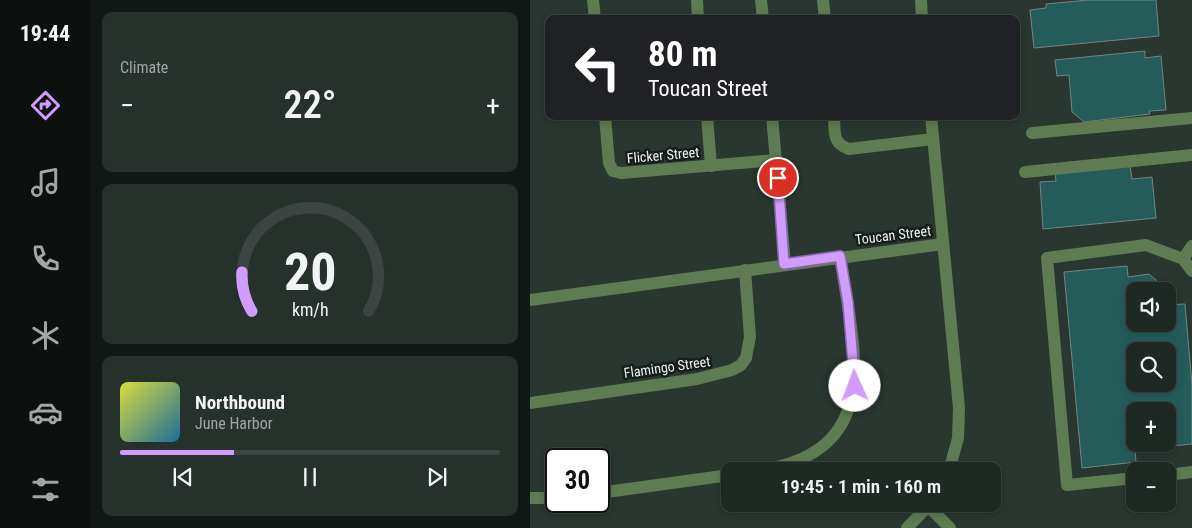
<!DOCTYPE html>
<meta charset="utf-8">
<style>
:root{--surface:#1f2924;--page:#27312c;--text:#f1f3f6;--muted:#a1a6a6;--line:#3c4541;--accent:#d09dfe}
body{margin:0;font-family:"Roboto Condensed",sans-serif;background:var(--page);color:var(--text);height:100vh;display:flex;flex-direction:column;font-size:19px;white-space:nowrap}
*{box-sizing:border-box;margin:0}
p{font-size:16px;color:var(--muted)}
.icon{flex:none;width:28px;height:28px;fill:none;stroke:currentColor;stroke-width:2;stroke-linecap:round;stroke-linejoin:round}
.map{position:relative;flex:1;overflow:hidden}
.details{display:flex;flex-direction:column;gap:12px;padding:12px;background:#111714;width:440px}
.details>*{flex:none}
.top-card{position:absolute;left:15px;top:15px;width:475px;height:105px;border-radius:10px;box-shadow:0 2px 8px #0003,0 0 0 1px var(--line);background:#202124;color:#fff;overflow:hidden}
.controls{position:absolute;left:596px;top:282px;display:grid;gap:10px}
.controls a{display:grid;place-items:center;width:50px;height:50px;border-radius:10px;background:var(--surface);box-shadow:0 2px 8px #0003,0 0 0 1px var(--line);font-size:25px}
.speed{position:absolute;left:15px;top:448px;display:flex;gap:10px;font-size:25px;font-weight:700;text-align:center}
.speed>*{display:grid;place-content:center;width:65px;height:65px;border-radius:50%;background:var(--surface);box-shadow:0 2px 8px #0003,0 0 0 1px var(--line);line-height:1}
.speed .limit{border:2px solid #111;border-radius:8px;background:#fff;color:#111}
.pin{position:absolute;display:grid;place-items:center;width:42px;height:42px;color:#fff;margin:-21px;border:2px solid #fff;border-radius:50%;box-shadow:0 1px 5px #0007}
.me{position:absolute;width:55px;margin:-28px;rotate:358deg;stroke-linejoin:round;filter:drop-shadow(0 0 4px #0008)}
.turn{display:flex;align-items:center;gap:18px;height:105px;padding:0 20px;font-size:22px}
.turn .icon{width:65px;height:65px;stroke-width:2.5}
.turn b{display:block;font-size:35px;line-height:42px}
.big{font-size:38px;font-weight:600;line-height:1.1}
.details .card{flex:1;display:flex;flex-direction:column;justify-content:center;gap:8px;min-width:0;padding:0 18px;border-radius:10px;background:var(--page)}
.details .dial{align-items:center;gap:0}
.dial svg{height:130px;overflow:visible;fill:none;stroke:var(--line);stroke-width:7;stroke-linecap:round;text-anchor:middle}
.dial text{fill:var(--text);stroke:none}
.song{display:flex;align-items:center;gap:15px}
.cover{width:60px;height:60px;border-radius:8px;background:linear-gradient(135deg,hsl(60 70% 55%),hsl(200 70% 35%))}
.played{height:5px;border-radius:2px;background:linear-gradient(90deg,var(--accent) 30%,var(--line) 30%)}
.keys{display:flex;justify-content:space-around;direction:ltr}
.heat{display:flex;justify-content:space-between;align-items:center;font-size:28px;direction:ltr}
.trip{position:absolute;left:191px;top:462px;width:280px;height:50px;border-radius:10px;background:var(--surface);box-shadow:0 2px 8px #0003,0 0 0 1px var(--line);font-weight:600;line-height:50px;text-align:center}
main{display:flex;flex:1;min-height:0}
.tabs{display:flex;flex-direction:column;width:90px;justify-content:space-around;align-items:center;background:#0c100e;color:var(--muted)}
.tabs .icon{width:35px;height:35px}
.tabs .current{color:var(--accent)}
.tabs b{font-size:22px;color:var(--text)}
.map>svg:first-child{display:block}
</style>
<main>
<nav class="tabs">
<b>19:44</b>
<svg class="icon current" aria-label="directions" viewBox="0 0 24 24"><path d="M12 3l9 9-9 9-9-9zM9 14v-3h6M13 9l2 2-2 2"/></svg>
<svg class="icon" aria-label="music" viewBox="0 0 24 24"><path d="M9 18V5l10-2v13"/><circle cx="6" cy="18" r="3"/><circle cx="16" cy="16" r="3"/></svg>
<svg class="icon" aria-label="phone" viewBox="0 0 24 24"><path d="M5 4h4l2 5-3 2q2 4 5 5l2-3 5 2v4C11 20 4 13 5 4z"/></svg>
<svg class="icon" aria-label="climate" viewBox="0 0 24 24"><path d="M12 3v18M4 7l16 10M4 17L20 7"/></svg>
<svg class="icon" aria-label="car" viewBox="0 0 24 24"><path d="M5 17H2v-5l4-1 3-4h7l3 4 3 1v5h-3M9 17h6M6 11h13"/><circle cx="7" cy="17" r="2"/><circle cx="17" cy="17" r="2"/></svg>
<svg class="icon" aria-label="filters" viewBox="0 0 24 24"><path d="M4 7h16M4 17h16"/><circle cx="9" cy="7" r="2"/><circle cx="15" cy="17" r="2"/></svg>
</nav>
<section class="details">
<div class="card"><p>Climate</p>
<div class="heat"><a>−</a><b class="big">22°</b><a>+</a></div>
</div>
<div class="card dial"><svg viewBox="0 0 100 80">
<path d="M14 69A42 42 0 1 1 86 69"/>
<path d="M14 69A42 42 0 0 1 8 45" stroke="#d09dfe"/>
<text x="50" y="56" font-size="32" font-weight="700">20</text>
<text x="50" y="72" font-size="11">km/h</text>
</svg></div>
<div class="card">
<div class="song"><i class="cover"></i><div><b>Northbound</b><p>June Harbor</p></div></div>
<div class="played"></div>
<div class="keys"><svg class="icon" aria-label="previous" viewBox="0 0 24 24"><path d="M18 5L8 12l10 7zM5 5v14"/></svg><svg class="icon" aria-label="pause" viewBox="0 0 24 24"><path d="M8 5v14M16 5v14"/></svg><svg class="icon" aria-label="next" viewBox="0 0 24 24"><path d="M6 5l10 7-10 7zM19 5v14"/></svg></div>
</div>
</section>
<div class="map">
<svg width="662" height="528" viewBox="0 0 662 528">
<rect width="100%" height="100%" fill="#293730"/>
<g fill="#245c5a" stroke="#728584" fill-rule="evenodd">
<path d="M558 0H626L629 36 504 48 500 10 516 8V4Z"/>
<path d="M615 51V58L631 56 636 110 619 111 620 114 554 122 542 112 539 75 527 76 525 60Z"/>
<path d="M600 165 602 179 622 177 626 218 513 229 510 182 526 181 525 172Z"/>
<path d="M597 266 598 277 619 274 626 280 627 291H605V324H638V305L655 304 662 385V444L605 450 606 462 552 468 534 272ZM605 351H638V384H605ZM605 411H638V444H605Z"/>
</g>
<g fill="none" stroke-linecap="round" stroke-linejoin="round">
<g stroke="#5e7b51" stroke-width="12">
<path d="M63 0 65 19"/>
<path d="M167 0 168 19"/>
<path d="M231 0 233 19"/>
<path d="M293 0 295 19"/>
<path d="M391 0 392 19"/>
<path d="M75 116 79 163 83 171 91 173 246 160"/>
<path d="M177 116 181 166"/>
<path d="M242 116 255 264"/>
<path d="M304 116C305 132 302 143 319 149L403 139"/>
<path d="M401 116 429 408 428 438 419 471"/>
<path d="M502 133 662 118"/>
<path d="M495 172 662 155"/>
<path d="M653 259 662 246"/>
<path d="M0 300 413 244"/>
<path d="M0 403 167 379 202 370 211 365 216 358 220 337 215 270"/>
<path d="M226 471C357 453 324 351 310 256"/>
<path d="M638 475 662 472"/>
<path d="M605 478 537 485 517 258 616 245 653 259 662 271"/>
<path d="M69 493 200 475"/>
<path d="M0 498H26"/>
<path d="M398 506 420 528"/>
<path d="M377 528 400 504"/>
</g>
</g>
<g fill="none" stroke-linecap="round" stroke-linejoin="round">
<defs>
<path id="route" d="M248 178 254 264 310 256 318 303 325 386"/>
</defs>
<use href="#route" stroke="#8766a5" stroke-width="12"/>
<use href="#route" stroke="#d09dfe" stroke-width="9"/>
</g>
<g text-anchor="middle" stroke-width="5" stroke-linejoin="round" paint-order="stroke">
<g font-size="14" fill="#edf6f2" stroke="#161d1a">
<text transform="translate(133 155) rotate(-5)" y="5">Flicker Street</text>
<text transform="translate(363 235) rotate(-7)" y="5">Toucan Street</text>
<text transform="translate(137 367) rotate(-8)" y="5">Flamingo Street</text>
</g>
</g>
</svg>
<div class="controls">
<a><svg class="icon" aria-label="sound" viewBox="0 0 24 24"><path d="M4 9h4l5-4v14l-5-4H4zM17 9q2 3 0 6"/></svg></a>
<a><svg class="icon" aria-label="search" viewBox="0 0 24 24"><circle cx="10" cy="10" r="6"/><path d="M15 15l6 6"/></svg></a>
<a>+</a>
<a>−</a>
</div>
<div class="speed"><div class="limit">30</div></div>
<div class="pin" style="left:248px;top:178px;background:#d93025"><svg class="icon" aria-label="arrive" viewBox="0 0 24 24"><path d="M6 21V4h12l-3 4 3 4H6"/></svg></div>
<svg class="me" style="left:325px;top:386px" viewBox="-20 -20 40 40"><circle r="19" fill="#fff"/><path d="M0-13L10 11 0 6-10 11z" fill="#d09dfe"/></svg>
<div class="trip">19:45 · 1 min · 160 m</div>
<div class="top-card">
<div class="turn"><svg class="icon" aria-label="left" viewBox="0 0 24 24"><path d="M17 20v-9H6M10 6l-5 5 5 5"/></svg><div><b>80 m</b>Toucan Street</div></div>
</div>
</div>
</main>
